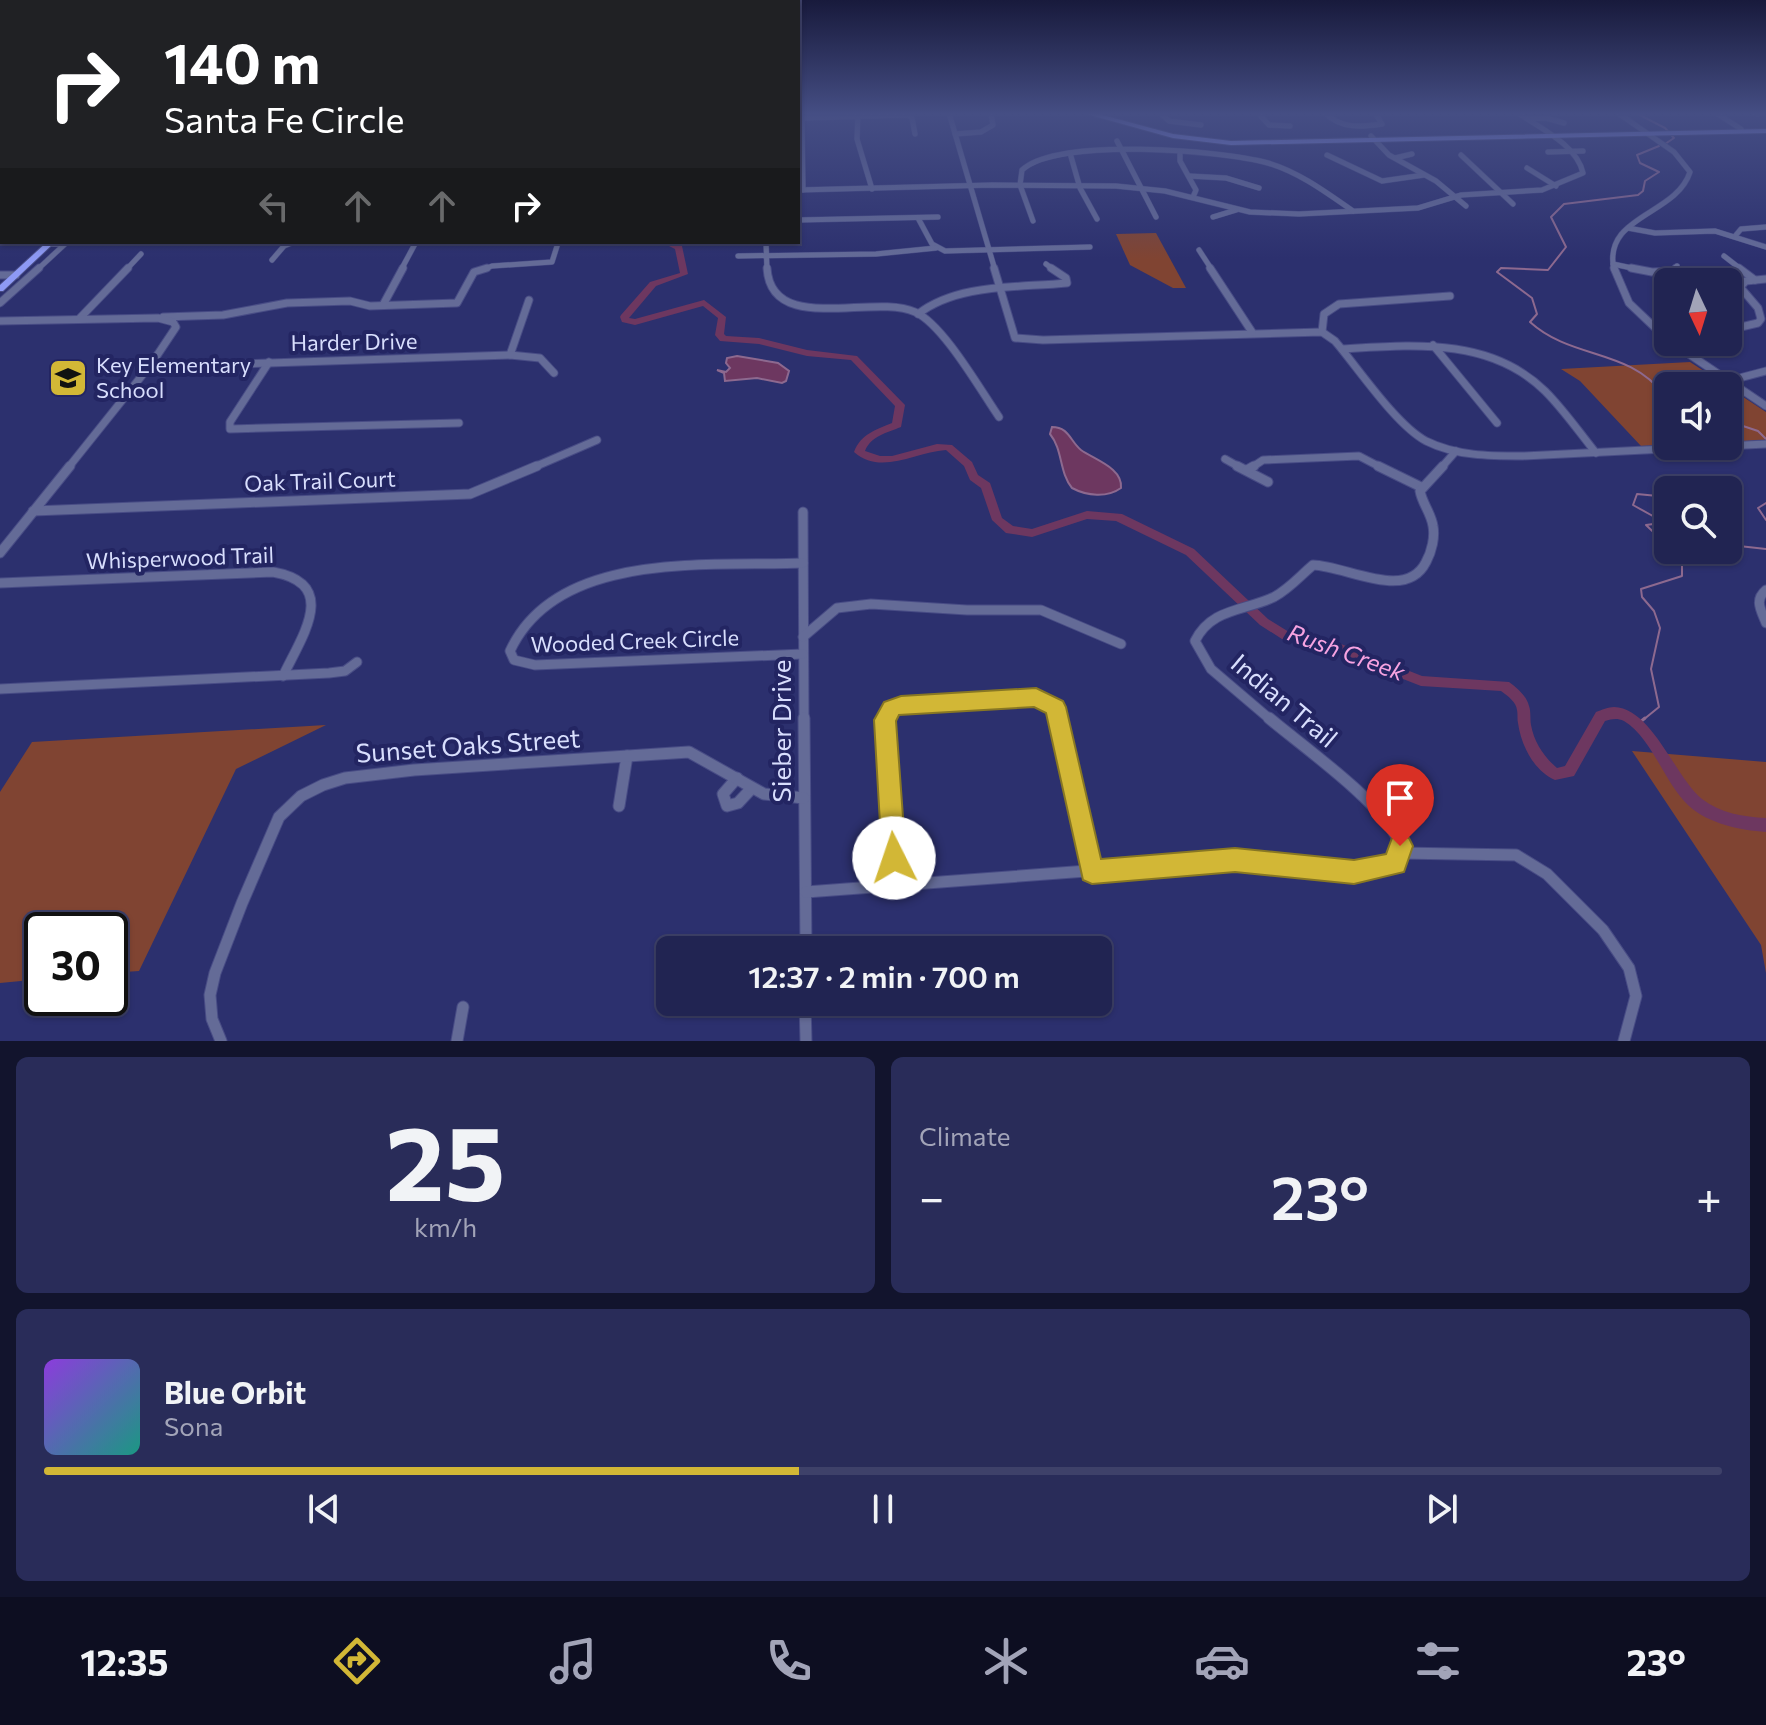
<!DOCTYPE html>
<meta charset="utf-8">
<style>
:root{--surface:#212452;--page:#292c59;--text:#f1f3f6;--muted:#a2a4b8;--line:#3e4169;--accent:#d2b736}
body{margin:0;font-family:Commissioner,sans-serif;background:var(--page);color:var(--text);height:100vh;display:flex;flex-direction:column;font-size:30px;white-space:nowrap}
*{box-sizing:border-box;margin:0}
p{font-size:26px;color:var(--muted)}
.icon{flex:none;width:44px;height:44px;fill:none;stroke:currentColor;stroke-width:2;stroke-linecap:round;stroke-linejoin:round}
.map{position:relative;height:1041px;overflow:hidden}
.panel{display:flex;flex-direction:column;gap:16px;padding:16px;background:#12142d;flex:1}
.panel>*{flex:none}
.hud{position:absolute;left:0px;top:0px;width:800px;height:244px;box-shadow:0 2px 6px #0004,0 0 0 2px var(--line);background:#202124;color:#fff;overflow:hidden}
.needle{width:52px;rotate:176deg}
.controls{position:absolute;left:1654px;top:268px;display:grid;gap:16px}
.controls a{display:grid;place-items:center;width:88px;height:88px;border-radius:12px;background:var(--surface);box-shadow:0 2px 6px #0004,0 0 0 2px var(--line);font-size:40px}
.speed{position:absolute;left:24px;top:912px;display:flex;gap:16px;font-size:40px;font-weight:700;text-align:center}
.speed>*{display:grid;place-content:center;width:104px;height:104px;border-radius:50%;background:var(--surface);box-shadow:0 2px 6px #0004,0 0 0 2px var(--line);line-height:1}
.speed .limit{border:4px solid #111;border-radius:12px;background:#fff;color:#111}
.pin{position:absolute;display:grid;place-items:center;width:68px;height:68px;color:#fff;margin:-82px -34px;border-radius:50% 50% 50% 0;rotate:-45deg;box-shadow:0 0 8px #0007}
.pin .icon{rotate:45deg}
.me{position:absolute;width:88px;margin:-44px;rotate:356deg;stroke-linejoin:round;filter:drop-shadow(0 0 6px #0008)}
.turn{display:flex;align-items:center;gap:28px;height:168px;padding:0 32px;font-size:36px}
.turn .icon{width:104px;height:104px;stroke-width:2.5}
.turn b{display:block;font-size:56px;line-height:68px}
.lanes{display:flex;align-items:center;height:76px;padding:0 32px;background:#0003;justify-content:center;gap:40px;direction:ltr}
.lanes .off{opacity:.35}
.big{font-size:60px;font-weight:600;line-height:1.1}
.panel .tile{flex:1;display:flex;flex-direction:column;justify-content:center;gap:12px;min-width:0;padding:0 28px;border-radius:12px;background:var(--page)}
.panel .dial{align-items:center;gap:0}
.dial b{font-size:104px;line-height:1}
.song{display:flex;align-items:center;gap:24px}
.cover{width:96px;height:96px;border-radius:12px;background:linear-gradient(135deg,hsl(270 70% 55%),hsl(170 70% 35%))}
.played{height:8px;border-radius:4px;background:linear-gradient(90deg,var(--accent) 45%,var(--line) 45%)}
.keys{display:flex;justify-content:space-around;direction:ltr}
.heat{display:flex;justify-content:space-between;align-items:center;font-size:44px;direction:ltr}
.panel .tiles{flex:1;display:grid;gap:16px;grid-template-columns:1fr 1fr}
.tile:last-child{grid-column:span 2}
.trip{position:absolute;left:656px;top:936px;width:456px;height:80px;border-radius:12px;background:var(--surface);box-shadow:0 2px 6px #0004,0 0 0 2px var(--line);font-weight:600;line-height:80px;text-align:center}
.tab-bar{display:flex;height:128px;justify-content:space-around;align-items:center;background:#0d0e21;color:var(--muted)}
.tab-bar .icon{width:56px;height:56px}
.tab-bar .on{color:var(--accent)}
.tab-bar b{font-size:36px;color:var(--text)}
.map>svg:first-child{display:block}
</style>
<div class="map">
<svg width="1766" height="1041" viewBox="0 0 1766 1041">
<rect width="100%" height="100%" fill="#2c306e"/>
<g fill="#804432">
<path d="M1156 233 1186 288H1173L1130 265 1116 234Z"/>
<path d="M1690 362 1727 386H1668V445L1641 446 1580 381 1561 369Z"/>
<path d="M1728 387 1766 412V440L1728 442Z"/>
<path d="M326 725 236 769 139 971 110 973V930H42V979L0 983V792L32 742Z"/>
<path d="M1632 751 1766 762V973L1761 945Z"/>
</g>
<g fill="#6d3760" stroke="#8d698f" stroke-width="2">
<path d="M737 356 778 363 789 371 786 381 782 383 757 378 725 381 724 373 717 370 726 372 730 368 726 363 727 358Z"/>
<path d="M1052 427C1069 427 1070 441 1081 450 1095 460 1123 468 1121 488 1107 498 1087 496 1072 488 1059 472 1063 450 1050 434Z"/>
</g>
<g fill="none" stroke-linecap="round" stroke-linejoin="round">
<g stroke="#8d698f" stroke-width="2">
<path d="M1636 113 1665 128 1674 138 1665 144"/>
<path d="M1659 146 1637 155 1640 163 1659 172 1645 181 1643 191 1638 195 1564 204 1551 217 1566 247 1548 270 1501 268 1497 272 1532 298 1537 314 1530 322C1572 360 1629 348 1664 395L1662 402 1668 405"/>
<path d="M1728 421 1758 431 1766 439"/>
<path d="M1681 490 1687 487 1701 490"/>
<path d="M1668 497 1637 494 1633 505 1660 520 1661 523 1646 525 1668 546"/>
<path d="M1766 503 1758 508 1766 520"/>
<path d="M1728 540 1739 546 1766 549"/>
<path d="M1643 720 1659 707 1651 669 1660 628 1654 611 1642 597 1641 589 1682 576V565L1672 550"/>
</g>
<path stroke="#8d698f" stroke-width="3" d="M1639 723 1645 718"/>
<path fill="#6d3760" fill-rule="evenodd" d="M661 242H672L682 246 688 274 656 286 629 318 635 319 704 300 726 317 724 334 726 336 759 338 807 350 857 356 905 405 901 427C886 433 871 436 865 451L880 456H892L937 444 952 445 972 462 978 475 990 483 1002 518 1013 526 1032 529 1087 511 1122 514 1194 549 1268 619 1289 632 1341 644 1422 676 1509 682C1517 688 1526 695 1529 706 1531 711 1530 719 1531 725 1534 742 1544 757 1557 768L1565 766 1596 712C1601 710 1609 707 1614 707 1652 708 1675 777 1702 799 1720 813 1744 817 1766 818V832C1740 830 1709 824 1689 806 1664 783 1653 739 1624 721 1617 718 1612 719 1605 721L1574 776 1555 780C1534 771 1521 745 1518 723 1517 719 1518 715 1517 710 1516 702 1508 696 1501 691L1421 686 1339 654 1282 639 1260 625 1186 555 1116 521 1087 519 1032 537 1006 533 992 520 981 488 970 480 964 466 946 450C915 452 881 476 854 452 861 434 875 430 892 423L895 406 851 360 807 356 759 344 720 341 715 335 718 318 703 306 635 325 622 322 620 317 621 315 650 282 680 273 675 249Z"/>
<defs>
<g id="minor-far3">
<path d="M858 113 857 139 872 189"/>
<path d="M949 113 995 270"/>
<path d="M1160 113 1169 121 1201 125"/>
<path d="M1258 113 1269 125 1290 126"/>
<path d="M1325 113C1341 129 1361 127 1382 124L1375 113"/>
<path d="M1716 113 1741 129"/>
<path d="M1754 113 1758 114"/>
<path d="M1529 119 1546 118 1564 123"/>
<path d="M955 134 981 132 993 125 991 113"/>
<path d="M1371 136 1389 155 1436 181 1466 206"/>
<path d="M1117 141 1156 217"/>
<path d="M1548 152 1583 151"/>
<path d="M1070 153 1080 188 1097 219"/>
<path d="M1180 153V161L1196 190 1193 197"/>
<path d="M1327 155 1382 181 1424 175"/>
<path d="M1461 155 1513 204"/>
<path d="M1395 158 1412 154"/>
<path d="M1527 168 1556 186"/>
<path d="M1189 176 1226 178 1259 188"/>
<path d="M798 190 992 185 1116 186 1165 191 1250 212 1299 214 1418 208 1461 195 1542 190 1583 173C1577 145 1540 128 1518 113"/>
<path d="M803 190 802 118 908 115 912 118 915 134"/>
<path d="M1213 217 1236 210"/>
<path d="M918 218 932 244 945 251 1090 247"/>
<path d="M798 220 938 217"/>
<path d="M1033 221 1020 185 1022 170C1057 137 1221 150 1268 163 1299 172 1327 193 1353 211"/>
<path d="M1628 228 1655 233 1715 231 1766 247"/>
<path d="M1736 235 1741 229 1766 227"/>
<path d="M766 242 767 270"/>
<path d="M1199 250 1212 270"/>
<path d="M738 256 876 254 936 248"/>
<path d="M1724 256 1742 270"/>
<path d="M272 260 284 246 294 242"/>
<path d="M1046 264 1054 270"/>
<path d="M1613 264 1641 270"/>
<path d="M37 270 65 244H49"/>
<path d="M126 270 141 254"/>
<path d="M401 270 416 242"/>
<path d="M481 270 492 266 552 262 558 243"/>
<path d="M1614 270C1602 215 1676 216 1690 172L1674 152 1618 113"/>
<path d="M1676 270 1677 266"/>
</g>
<g id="minor-far2">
<path d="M767 268C771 336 873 293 915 312 943 324 981 391 999 417"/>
<path d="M994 268 1015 338 1043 340 1322 332 1335 341C1358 368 1396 425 1426 441 1456 456 1490 456 1523 456L1766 444"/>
<path d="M1210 268 1252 332"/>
<path d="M1614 268 1629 303 1668 340"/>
<path d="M1631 268 1652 272 1675 271 1676 268"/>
<path d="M1739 268 1755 280"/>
<path d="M0 275H16"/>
<path d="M0 303 39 268"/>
<path d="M383 305 403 268"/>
<path d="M918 314C958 283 1018 288 1067 283L1066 278 1051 268"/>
<path d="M163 317 223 315 287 303 350 301 370 306 457 303 474 272 487 268"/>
<path d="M79 319 128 268"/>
<path d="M0 321 158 318 173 322 176 327 152 363 68 468"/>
<path d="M1728 330 1758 323 1761 319 1758 308 1740 287 1746 281 1766 279"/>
<path d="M1322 332 1324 314 1339 304 1450 296"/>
<path d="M1671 342 1766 406"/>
<path d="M1433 345 1497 423"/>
<path d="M1342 349C1413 345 1490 337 1545 391 1564 410 1579 432 1596 453"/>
<path d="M510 355 529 300"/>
<path d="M269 362 230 422V429L459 423"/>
<path d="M149 367 510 355 540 358 554 373"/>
<path d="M1728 381 1766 371"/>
<path d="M1225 459 1241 468"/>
<path d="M532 468 597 440"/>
<path d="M1251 468 1263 460 1359 456 1382 468"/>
<path d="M1441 468 1456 451"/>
</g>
<g id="minor-far1">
<path d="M1237 466 1268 482"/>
<path d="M1378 466 1421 487"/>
<path d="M1247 470 1254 466"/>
<path d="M33 511 470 494 537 466"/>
<path d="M803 512 804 720"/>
<path d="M0 553 70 466"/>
<path d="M803 563C710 567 557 549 510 651L514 660 535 665 803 654"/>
<path d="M0 583 273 572C340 584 302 636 283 676"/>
<path d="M1766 590C1754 600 1761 610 1766 623"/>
<path d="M803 637 837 608 871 604 967 610H1041L1121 644"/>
<path d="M0 689 329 673 345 671 357 662"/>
<path d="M885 720 891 709 901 705 1036 697 1055 707 1058 720"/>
<path d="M1271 720 1211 669 1195 641C1211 608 1245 611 1274 597 1289 589 1300 576 1313 565 1347 566 1406 602 1426 562 1432 551 1435 537 1433 526 1431 513 1422 503 1420 491L1443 466"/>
</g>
<g id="minor">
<path d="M804 718 806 950"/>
<path d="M886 718 896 885"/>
<path d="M1057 718 1092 872"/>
<path d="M737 778 723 794 727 806 738 803 751 789"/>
<path d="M619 806 627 756"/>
<path d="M1400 853 1516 855 1547 874 1603 930 1629 968 1636 996 1624 1041"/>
<path d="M806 892 1235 860 1354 872 1395 864C1399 856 1402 849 1398 840 1384 804 1301 745 1269 718"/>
<path d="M805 1002 806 1041"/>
<path d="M221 1041 212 1019 210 995 215 973 242 903 279 817 301 796 323 785 345 778 414 770 689 752 764 794 804 798"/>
<path d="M457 1041 463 1007"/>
</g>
<g id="major">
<path d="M1083 113H1095L1173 134 1231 141 1766 129V133L1231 145 1173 138Z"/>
<path d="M47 242H55L3 291H0V285Z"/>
</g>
</defs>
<use href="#minor-far3" stroke="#484c85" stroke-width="6"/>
<use href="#minor-far2" stroke="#484c85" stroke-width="9"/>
<use href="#minor-far1" stroke="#484c85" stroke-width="11"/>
<use href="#minor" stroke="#484c85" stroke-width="13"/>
<use href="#major" stroke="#484c85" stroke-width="2"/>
<use href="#minor-far3" stroke="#646b97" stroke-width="5"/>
<use href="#minor-far2" stroke="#646b97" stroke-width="7"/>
<use href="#minor-far1" stroke="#646b97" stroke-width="9"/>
<use href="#minor" stroke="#646b97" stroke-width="11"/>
<use href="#major" fill="#8e9af5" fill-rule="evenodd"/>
</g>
<linearGradient id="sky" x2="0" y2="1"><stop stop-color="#181a3c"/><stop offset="0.44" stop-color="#454e84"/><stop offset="1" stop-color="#454e84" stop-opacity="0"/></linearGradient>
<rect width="1766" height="259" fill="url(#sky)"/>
<path fill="#d2b736" stroke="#887723" stroke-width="2" d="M1036 688 1063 701 1066 707 1101 859 1235 848 1354 860 1386 854 1392 838 1400 835 1409 838 1413 846 1404 872 1354 884 1235 872 1092 884 1083 880 1046 713 1034 707 899 715 896 721 906 858 903 866 894 869 885 866 882 858 874 720 884 702 901 696Z"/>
<defs>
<symbol id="school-square" viewBox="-11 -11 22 22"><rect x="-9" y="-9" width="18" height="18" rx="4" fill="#d2b736" stroke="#232562"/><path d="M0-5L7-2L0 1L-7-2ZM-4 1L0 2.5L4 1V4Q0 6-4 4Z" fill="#111"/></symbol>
</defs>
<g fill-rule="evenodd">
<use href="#school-square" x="46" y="356" width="44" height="44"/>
</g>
<g text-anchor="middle" stroke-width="8" stroke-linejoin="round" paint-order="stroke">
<g font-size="22" fill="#d8defd" stroke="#232562">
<text transform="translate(354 342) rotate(-1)" y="8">Harder Drive</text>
<text transform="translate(320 481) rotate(-2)" y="8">Oak Trail Court</text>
<text transform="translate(180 558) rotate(-2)" y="8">Whisperwood Trail</text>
<text transform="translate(635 641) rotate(-2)" y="8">Wooded Creek Circle</text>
</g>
<g font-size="22" fill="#d8defd" stroke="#232562" text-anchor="start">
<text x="96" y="373">Key Elementary<tspan x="96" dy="25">School</tspan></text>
</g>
<g font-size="24" font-style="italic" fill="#f7a3e1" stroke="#232562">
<text transform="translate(1346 653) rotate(20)" y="8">Rush Creek</text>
</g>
<g font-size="26" fill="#d8defd" stroke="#232562">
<text transform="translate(1284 701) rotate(40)" y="9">Indian Trail</text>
<text transform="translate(782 731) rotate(-90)" y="9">Sieber Drive</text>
<text transform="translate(468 746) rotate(-4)" y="9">Sunset Oaks Street</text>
</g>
</g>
</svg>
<div class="controls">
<a><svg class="needle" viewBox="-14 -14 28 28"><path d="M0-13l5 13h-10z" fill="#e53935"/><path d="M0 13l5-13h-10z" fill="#a2a4b8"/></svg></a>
<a><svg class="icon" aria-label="sound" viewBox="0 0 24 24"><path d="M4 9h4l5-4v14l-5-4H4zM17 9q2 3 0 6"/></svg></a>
<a><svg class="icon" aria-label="search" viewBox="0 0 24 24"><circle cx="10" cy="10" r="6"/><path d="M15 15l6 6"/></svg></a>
</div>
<div class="speed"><div class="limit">30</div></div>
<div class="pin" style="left:1400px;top:846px;background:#d93025"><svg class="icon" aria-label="arrive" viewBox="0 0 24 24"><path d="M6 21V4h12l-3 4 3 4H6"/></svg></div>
<svg class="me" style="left:894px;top:858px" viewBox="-20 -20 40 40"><circle r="19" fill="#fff"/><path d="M0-13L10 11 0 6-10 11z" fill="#d2b736"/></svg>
<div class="trip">12:37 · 2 min · 700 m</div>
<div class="hud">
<div class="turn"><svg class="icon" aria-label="right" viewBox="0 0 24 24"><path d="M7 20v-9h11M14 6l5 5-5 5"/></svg><div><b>140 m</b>Santa Fe Circle</div></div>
<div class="lanes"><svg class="icon off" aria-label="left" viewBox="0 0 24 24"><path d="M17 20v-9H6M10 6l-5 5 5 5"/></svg><svg class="icon off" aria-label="ahead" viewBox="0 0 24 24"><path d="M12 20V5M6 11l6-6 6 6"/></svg><svg class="icon off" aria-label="ahead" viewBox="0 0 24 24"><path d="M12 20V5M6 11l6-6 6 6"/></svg><svg class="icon" aria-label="right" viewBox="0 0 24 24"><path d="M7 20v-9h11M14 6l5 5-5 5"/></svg></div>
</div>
</div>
<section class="panel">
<div class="tiles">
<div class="tile dial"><b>25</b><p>km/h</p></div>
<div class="tile"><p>Climate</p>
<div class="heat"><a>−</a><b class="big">23°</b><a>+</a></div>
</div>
<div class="tile">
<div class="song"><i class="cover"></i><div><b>Blue Orbit</b><p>Sona</p></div></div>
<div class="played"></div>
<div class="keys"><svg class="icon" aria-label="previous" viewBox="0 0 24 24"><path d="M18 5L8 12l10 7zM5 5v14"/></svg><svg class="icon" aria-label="pause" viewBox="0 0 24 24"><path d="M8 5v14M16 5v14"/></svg><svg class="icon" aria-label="next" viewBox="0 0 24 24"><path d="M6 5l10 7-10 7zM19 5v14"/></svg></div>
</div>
</div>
</section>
<nav class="tab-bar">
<b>12:35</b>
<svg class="icon on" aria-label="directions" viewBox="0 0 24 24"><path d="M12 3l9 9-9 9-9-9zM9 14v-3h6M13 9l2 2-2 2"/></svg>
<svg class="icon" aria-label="music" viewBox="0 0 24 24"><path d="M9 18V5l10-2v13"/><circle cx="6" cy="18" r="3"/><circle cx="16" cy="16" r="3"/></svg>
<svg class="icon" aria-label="phone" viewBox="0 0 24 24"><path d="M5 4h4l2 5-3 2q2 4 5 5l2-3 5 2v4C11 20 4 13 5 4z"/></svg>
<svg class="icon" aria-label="climate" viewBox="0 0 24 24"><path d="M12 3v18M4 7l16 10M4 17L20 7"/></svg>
<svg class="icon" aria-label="car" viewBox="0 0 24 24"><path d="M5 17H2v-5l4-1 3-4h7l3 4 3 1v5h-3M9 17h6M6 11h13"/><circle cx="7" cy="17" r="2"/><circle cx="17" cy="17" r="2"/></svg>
<svg class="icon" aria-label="filters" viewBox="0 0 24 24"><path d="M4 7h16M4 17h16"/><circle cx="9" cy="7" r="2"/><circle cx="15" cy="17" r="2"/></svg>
<b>23°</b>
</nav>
